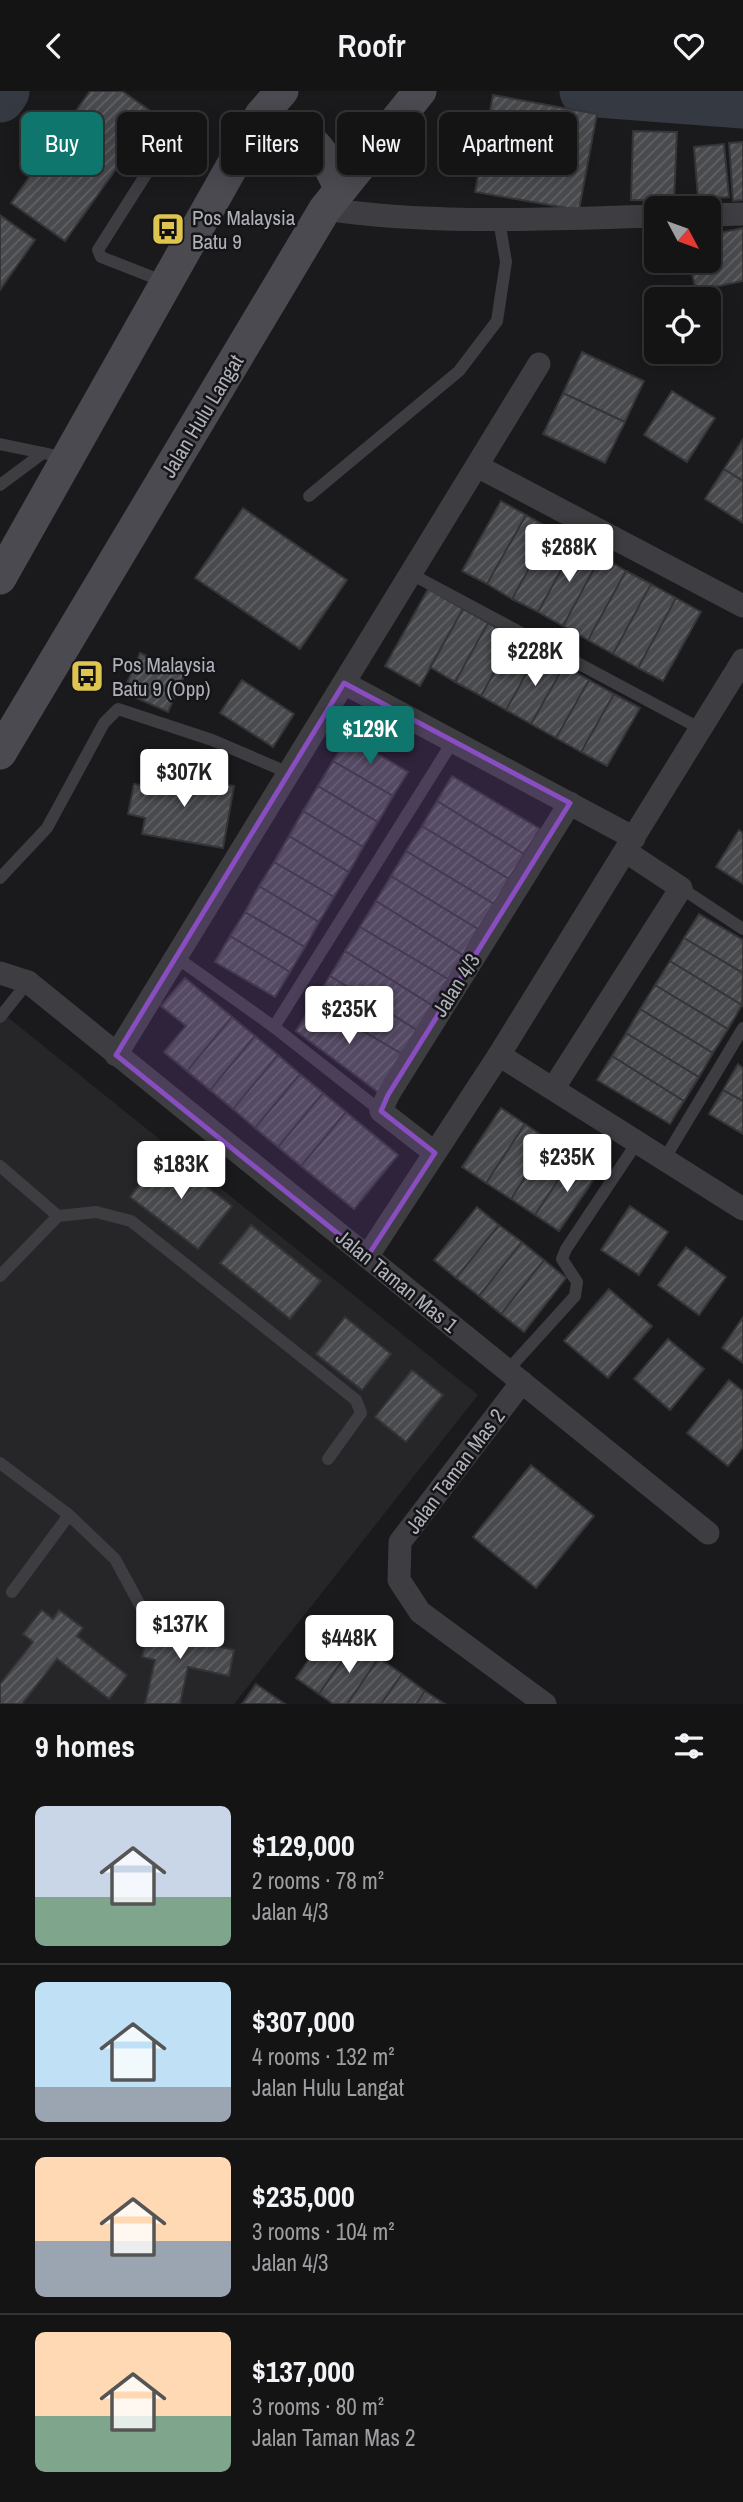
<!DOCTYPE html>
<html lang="en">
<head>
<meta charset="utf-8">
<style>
  body { margin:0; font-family:"Archivo Narrow",sans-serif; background:#212122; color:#f1f3f6; height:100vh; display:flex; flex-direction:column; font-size:26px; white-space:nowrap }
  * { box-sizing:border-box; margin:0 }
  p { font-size:23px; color:#9d9ea0 }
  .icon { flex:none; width:38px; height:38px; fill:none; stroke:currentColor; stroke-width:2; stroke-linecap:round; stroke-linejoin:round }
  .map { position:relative; height:1613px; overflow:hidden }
  .sheet { display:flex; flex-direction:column; background:#141415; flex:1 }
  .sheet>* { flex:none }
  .hud { position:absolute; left:21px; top:21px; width:702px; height:63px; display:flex; gap:14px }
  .needle { width:46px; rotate:131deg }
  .controls { position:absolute; left:644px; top:105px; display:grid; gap:14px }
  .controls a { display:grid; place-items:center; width:77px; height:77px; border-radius:10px; background:#141415; box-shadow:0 4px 18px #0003,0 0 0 2px #333334; font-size:35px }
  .price { position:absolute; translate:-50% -60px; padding:0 16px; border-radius:7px; background:#fff; color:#222; font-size:23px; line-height:46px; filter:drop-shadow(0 2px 4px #0008) }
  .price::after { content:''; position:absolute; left:50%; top:42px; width:21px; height:16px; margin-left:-10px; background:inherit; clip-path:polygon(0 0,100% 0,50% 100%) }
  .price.on { background:#0f766e; color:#fff }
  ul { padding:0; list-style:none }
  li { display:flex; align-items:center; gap:21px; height:175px; padding:0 35px }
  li+li { border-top:2px solid #333334 }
  li span { display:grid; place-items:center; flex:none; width:196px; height:140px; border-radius:10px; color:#555 }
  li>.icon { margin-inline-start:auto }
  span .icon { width:84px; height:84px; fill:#fffc; stroke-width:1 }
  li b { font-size:30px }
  h2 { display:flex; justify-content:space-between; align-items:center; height:84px; padding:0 35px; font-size:30px }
  .tag { padding:0 24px; border-radius:10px; background:#141415; box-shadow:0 4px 18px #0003,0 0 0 2px #333334; font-size:24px; line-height:63px }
  .tag.on { background:#0f766e; color:#fff }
  header { display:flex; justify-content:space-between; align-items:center; height:91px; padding:0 35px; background:#141415; font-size:32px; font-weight:600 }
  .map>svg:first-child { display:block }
</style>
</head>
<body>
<header><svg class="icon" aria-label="back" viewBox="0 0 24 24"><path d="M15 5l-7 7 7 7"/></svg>Roofr<svg class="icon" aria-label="heart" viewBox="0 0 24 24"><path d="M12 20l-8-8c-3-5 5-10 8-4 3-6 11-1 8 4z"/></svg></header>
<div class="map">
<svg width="743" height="1613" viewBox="0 0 743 1613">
  <defs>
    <pattern id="building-hatch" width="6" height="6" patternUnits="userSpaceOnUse" patternTransform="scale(1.75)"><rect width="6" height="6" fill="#494a4e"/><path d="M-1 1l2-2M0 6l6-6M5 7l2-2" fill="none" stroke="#616265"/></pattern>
  </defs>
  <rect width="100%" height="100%" fill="#1a1a1c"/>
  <path fill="#262629" d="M0,920L478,1304L234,1613H0Z"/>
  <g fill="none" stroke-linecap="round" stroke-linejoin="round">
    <path stroke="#353a42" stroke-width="51" d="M585,0L743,12
      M0,6L4,0"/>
  </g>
  <path fill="url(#building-hatch)" stroke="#353437" stroke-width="2" d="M90,0H122L155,23L65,150L11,112Z
    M493,4L597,23L579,119L475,101Z
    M633,40L677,41L674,110L631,109Z
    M743,51V109L733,110L729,52Z
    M724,53L729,106L698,108L694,56Z
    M0,124L35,149L0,199Z
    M743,137V190L696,200L689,170H709V144Z
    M582,261L644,290L625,331L563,302Z
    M672,300L715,327L687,371L644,344Z
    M563,302L625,331L605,372L543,343Z
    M743,348V390L724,378Z
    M724,378L743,390V432L705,408Z
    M501,410L526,424L487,493L462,480Z
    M243,417L347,489L300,558L195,487Z
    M526,424L551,438L512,508L487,493Z
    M551,438L576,452L538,521L512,508Z
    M576,452L601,465L563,535L538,521Z
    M601,465L626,480L588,549L563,535Z
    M626,480L651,493L613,563L588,549Z
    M651,493L676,507L638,577L613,563Z
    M428,498L463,518L420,595L385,575Z
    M676,507L701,521L663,590L638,577Z
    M463,518L488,532L455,591L430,576Z
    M488,532L514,546L481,605L455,591Z
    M514,546L539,560L506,619L481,605Z
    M539,560L564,575L531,633L506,619Z
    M140,562L185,583L168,621L123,601Z
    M564,575L589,589L556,647L531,633Z
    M242,589L294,623L273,656L220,622Z
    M589,589L614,603L581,661L556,647Z
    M614,603L640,617L607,675L581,661Z
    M348,645L408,681L393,705L333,670Z
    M333,670L393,705L378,731L318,695Z
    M153,682L234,695L223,757L142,743L145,727L128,723L134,693L150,696Z
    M452,685L540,738L524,763L437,710Z
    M318,695L378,731L363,756L303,720Z
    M437,710L524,763L509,788L422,735Z
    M303,720L363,756L349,781L289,745Z
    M422,735L509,788L494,813L406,760Z
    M739,739L743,742V793L716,776Z
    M289,745L349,781L334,806L274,771Z
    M406,760L494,813L478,838L391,785Z
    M274,771L334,806L319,831L259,795Z
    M391,785L478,838L463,864L376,810Z
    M259,795L319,831L305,856L245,821Z
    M376,810L463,864L448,888L360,836Z
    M245,821L305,856L290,881L230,845Z
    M699,823L743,849V882L684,847Z
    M360,836L448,888L432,914L345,860Z
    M230,845L290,881L275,906L215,871Z
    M684,847L743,882L742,914L670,870Z
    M345,860L432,914L417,939L330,885Z
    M670,870L742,914L728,938L655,894Z
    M330,885L417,939L402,963L314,911Z
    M185,887L232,926L187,980L164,961L186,935L161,915Z
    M655,894L728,938L713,962L640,918Z
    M314,911L402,963L378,1001L296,940Z
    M640,918L713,962L699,986L626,942Z
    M232,926L255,945L210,999L187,980Z
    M626,942L699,986L684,1010L612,965Z
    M255,945L278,964L233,1018L210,999Z
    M278,964L300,983L255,1037L233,1018Z
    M612,965L684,1010L670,1033L597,989Z
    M738,973L743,977V1010L723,999Z
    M300,983L323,1002L278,1056L255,1037Z
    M723,999L743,1010V1043L709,1023Z
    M323,1002L346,1021L301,1075L278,1056Z
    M501,1017L525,1033L486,1092L462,1076Z
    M346,1021L398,1064L354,1118L301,1075Z
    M525,1033L549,1049L511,1108L486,1092Z
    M549,1049L574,1065L535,1124L511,1108Z
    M163,1062L232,1115L198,1158L130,1106Z
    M574,1065L598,1082L559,1140L535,1124Z
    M630,1115L668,1141L639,1184L601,1159Z
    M477,1116L499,1134L456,1187L434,1169Z
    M251,1134L321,1190L290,1228L220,1172Z
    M499,1134L522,1151L479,1205L456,1187Z
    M522,1151L544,1169L501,1223L479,1205Z
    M686,1156L726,1186L699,1224L658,1194Z
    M544,1169L566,1187L524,1241L501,1223Z
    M609,1198L652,1235L608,1287L564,1250Z
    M345,1226L391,1263L362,1299L316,1263Z
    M743,1226V1272L722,1257Z
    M668,1248L704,1278L670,1319L634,1288Z
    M412,1279L443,1304L406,1351L375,1326Z
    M729,1289L743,1300V1356L728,1375L687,1342Z
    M531,1374L594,1425L536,1497L473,1446Z
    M42,1519L53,1528L59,1519L83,1537L77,1545L127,1584L109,1608L57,1568L22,1613H0V1593L33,1551L23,1543Z
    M163,1528L197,1535L194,1550L234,1559L229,1585L188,1576L180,1613H145L155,1569L142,1566L148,1540L160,1543Z
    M332,1535L355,1551L319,1603L296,1587Z
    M355,1551L379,1567L347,1613H333L319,1603Z
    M379,1567L402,1583L381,1613H347Z
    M402,1583L425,1600L416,1613H381Z
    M256,1593L285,1613H242Z
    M425,1600L445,1613H416Z"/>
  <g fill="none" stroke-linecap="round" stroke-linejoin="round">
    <path stroke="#3d3d42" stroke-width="12" d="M165,191L101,166L98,159L183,25
      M0,353L67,367
      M0,394L43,362
      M309,405L459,280L497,230L506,171L499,129
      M411,483L701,638
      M0,787L47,737L104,632L118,618L212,649L289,682
      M681,797L743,838
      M176,866L274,936L453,650
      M0,926L28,891
      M274,936L381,1020
      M665,1067L743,937
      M0,1075L58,1125
      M0,1185L58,1125L96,1121L131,1130L356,1309L361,1322L328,1368
      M507,1280L575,1205L577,1191L562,1168L566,1158L638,1050
      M0,1372L69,1424L115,1468L147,1527
      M12,1501L69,1424"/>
    <path stroke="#3d3d42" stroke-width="23" d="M325,118C435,134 545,128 656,125
      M709,124L743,123
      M477,375L743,515
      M344,592L634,747
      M0,882L28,891L708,1442
      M116,964L539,273
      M499,964L743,1118
      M553,998L681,797L625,760
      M435,1062L381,1020L388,1004L570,712
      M367,1166L499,964L743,569
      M522,1291L400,1451L399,1489L420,1521L545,1613"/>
    <path stroke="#4a4a50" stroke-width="33" d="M244,57C299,26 317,45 340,97
      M0,487L261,24L282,0
      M0,662L325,118L420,0"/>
  </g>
  <path fill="#884dbe" fill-opacity="0.2" stroke="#884dbe" stroke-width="5" stroke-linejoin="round" d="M344,592L570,712L388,1004L381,1020L435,1062L367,1166L116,964Z"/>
  <defs>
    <symbol id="bus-square" viewBox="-11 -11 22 22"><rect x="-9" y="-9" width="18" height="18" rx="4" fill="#ddc550" stroke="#151517"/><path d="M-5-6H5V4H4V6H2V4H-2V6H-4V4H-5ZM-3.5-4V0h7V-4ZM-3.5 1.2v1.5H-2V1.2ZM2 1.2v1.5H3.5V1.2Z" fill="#111"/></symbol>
  </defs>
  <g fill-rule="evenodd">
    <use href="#bus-square" x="149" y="119" width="38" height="38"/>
    <use href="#bus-square" x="68" y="566" width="38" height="38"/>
  </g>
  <g text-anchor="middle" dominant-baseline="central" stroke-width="5" stroke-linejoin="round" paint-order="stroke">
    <g font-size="21" fill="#aeb0ba" stroke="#151517" text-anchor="start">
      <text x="192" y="126">Pos Malaysia<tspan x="192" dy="24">Batu 9</tspan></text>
      <text x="112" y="573">Pos Malaysia<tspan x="112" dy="24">Batu 9 (Opp)</tspan></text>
    </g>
    <g font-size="21" fill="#aeb0ba" stroke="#151517">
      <text transform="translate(202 325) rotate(-59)">Jalan Hulu Langat</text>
      <text transform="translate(456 894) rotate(-58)">Jalan 4/3</text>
      <text transform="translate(397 1190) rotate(39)">Jalan Taman Mas 1</text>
      <text transform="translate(455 1380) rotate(-53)">Jalan Taman Mas 2</text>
    </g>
  </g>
</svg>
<div class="controls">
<a><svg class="needle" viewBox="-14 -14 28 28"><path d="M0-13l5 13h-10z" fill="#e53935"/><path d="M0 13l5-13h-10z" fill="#9d9ea0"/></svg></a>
<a><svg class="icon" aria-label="locate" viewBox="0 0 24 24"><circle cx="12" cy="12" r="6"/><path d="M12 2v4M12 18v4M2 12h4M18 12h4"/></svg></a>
</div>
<b class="price" style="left:569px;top:493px">$288K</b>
<b class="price" style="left:535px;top:597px">$228K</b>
<b class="price on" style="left:370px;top:675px">$129K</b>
<b class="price" style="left:184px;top:718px">$307K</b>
<b class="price" style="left:349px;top:955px">$235K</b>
<b class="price" style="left:567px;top:1103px">$235K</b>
<b class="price" style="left:181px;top:1110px">$183K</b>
<b class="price" style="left:180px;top:1570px">$137K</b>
<b class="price" style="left:349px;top:1584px">$448K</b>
<div class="hud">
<a class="tag on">Buy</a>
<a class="tag">Rent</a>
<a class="tag">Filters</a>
<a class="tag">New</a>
<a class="tag">Apartment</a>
</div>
</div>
<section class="sheet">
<h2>9 homes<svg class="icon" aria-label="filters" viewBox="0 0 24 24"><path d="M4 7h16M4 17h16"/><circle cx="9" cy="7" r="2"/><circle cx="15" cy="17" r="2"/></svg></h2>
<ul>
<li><span style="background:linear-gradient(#c9d6e8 65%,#7fa58c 0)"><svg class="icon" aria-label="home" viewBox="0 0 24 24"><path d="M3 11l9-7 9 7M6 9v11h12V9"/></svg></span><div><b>$129,000</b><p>2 rooms · 78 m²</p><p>Jalan 4/3</p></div></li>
<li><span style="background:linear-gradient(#bfe0f5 75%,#9aa5b1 0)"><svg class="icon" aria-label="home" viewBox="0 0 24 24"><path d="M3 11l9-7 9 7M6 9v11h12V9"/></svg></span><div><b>$307,000</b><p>4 rooms · 132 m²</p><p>Jalan Hulu Langat</p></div></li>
<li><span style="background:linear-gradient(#ffd9b3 60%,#9aa5b1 0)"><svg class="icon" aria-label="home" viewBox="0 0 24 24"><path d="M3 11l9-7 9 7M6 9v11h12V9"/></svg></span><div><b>$235,000</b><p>3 rooms · 104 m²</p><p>Jalan 4/3</p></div></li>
<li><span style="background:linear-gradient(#ffd9b3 60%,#7fa58c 0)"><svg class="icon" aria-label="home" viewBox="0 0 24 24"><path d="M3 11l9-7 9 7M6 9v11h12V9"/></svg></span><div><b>$137,000</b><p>3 rooms · 80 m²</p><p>Jalan Taman Mas 2</p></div></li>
</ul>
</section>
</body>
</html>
